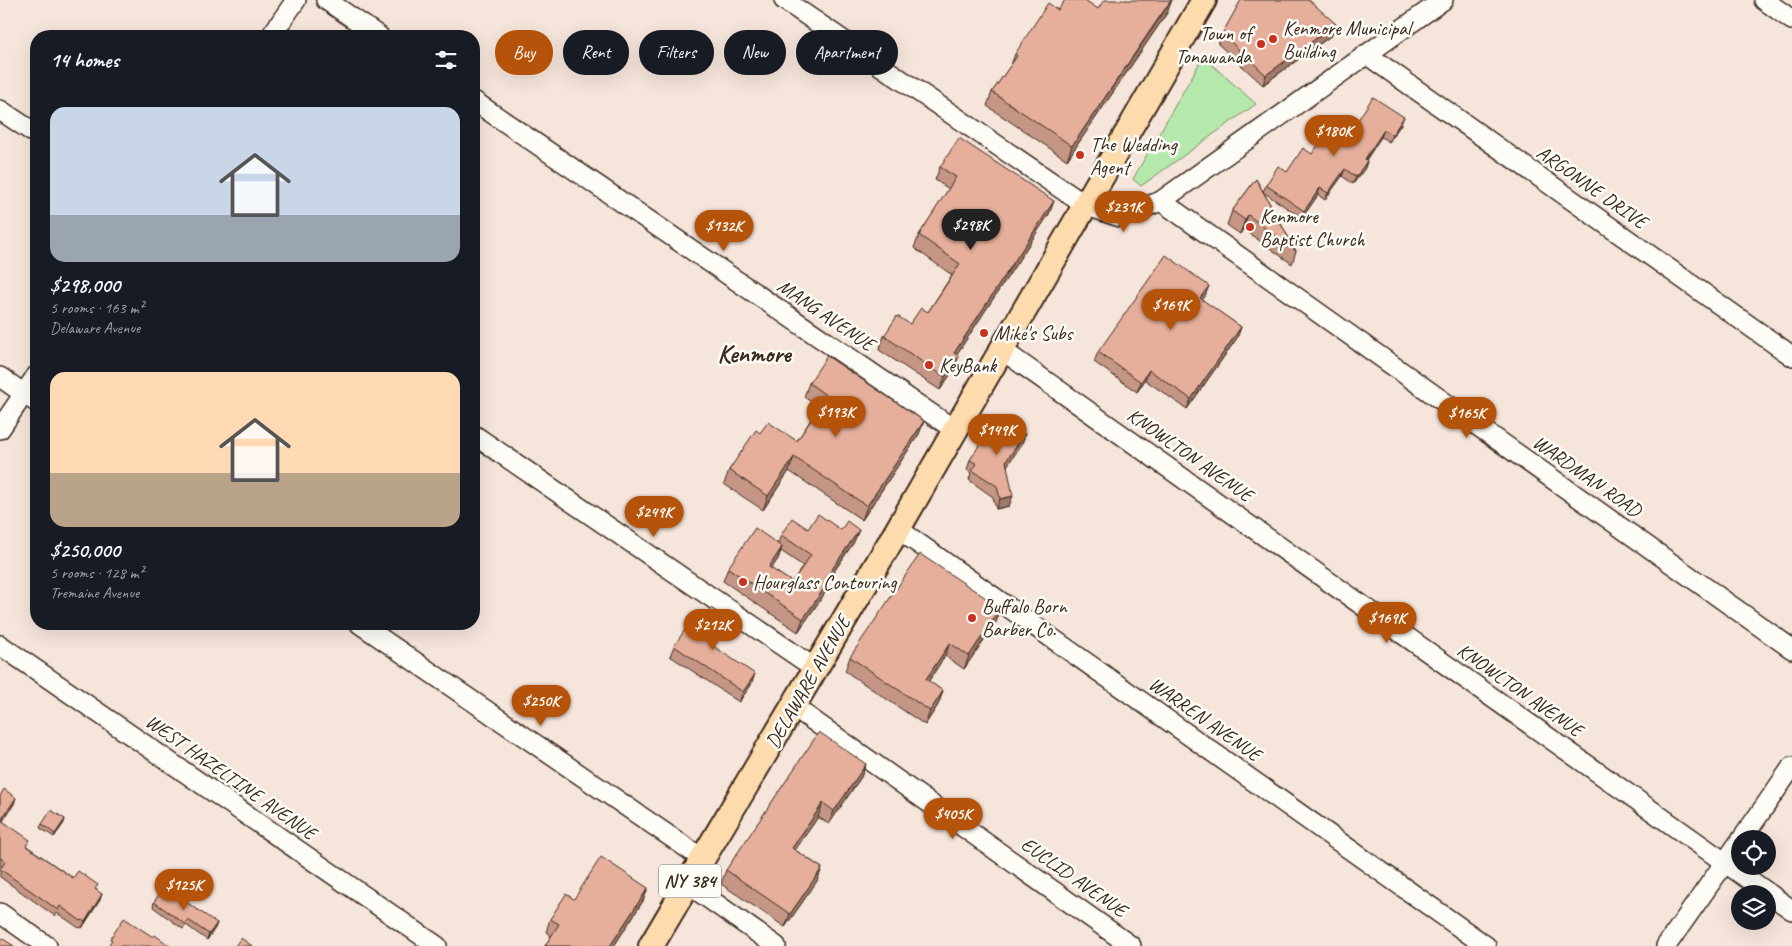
<!DOCTYPE html>
<html lang="en">
<head>
<meta charset="utf-8">
<style>
  body { margin:0; font-family:Caveat,sans-serif; background:#20242c; color:#f1f3f6; height:100vh; display:flex; flex-direction:column; font-size:19px; white-space:nowrap }
  * { box-sizing:border-box; margin:0 }
  p { font-size:16px; color:#9ea1a6 }
  .icon { flex:none; width:28px; height:28px; fill:none; stroke:currentColor; stroke-width:2; stroke-linecap:round; stroke-linejoin:round }
  .map { position:relative; flex:1; overflow:hidden }
  .sheet { position:absolute; left:30px; top:30px; width:450px; height:600px; display:flex; flex-direction:column; background:#171b24; border-radius:20px; box-shadow:0 5px 20px #0002 }
  .sheet>* { flex:none }
  .banner { position:absolute; left:495px; top:30px; width:475px; height:45px; display:flex; gap:10px }
  .buttons { position:absolute; left:1731px; top:830px; display:grid; gap:10px }
  .buttons a { display:grid; place-items:center; width:45px; height:45px; border-radius:50%; background:#171b24; box-shadow:0 5px 20px #0002; font-size:25px }
  .price { position:absolute; translate:-50% -42px; padding:0 11px; border-radius:18px; background:#b45309; color:#fff; font-size:16px; line-height:32px; filter:drop-shadow(0 1px 2px #0008) }
  .price::after { content:''; position:absolute; left:50%; top:30px; width:15px; height:11px; margin-left:-8px; background:inherit; clip-path:polygon(0 0,100% 0,50% 100%) }
  .price.selected { background:#222; color:#fff }
  ul { padding:0; list-style:none }
  li { display:grid; align-content:center; gap:10px; height:265px; padding:0 20px }
  li span { display:grid; place-items:center; height:155px; border-radius:15px; color:#555 }
  li>.icon { margin-inline-start:auto }
  span .icon { width:90px; height:90px; fill:#fffc; stroke-width:1 }
  li b { font-size:21px }
  h2 { display:flex; justify-content:space-between; align-items:center; height:60px; padding:0 20px; font-size:21px }
  .tag { padding:0 18px; border-radius:22px; background:#171b24; box-shadow:0 5px 20px #0002; font-size:18px; line-height:45px }
  .tag.selected { background:#b45309; color:#fff }
  .map>svg:first-child { display:block }
</style>
</head>
<body>
<div class="map">
<svg width="1792" height="946" viewBox="0 0 1792 946">
  <rect width="100%" height="100%" fill="#f6e5db"/>
  <filter id="ink" filterUnits="userSpaceOnUse"><feTurbulence type="fractalNoise" baseFrequency=".02" numOctaves="2"/><feDisplacementMap in="SourceGraphic" scale="10" xChannelSelector="R" yChannelSelector="G"/><feConvolveMatrix kernelMatrix="1 2 1 2 8 2 1 2 1" color-interpolation-filters="sRGB"/></filter>
  <g filter="url(#ink)">
    <path fill="#b5e9ab" stroke="#788a64" d="M1203,57L1256,104L1141,186L1133,179Z"/>
    <g fill="none" stroke-linecap="round" stroke-linejoin="round">
      <defs>
        <path id="minor" d="M326,0L379,36
          M784,0L1085,205L1120,217L1161,201L1443,0
          M1764,0L1792,20
          M271,36L296,0
          M1366,54L1792,356
          M474,101L955,430
          M0,110L36,134
          M1161,201L1792,649
          M1002,350L1792,910
          M0,377L36,402
          M0,429L36,376
          M474,435L816,669
          M898,529L1486,946
          M360,624L703,859
          M0,645L437,946
          M794,707L1131,946
          M1742,839L1792,767
          M688,884L776,946
          M0,913L47,946
          M1666,946L1740,841"/>
        <path id="major" d="M651,946L898,529L1204,0"/>
      </defs>
      <use href="#minor" stroke="#3b2a1e" stroke-width="22"/>
      <use href="#major" stroke="#3b2a1e" stroke-width="28"/>
      <use href="#minor" stroke="#fdfcf7" stroke-width="19"/>
      <use href="#major" stroke="#fedbac" stroke-width="24"/>
    </g>
    <path fill="#c59685" stroke="#3b2a1e" fill-rule="evenodd" d="M1098,9L1167,13L1067,160L987,106L992,92L1011,65L1015,54L1058,10Z
      M1222,34L1332,35L1263,85L1218,44Z
      M1401,124L1389,142L1381,137L1366,160L1367,161L1365,168L1353,184L1342,176L1325,200L1318,195L1302,218L1263,192L1266,185L1287,172L1312,154L1340,142Z
      M940,167L1054,201L1049,214L956,355L954,369L940,390L879,350L884,336L910,324L928,312L952,275L914,248L919,235L949,189L935,180Z
      M1256,179L1296,251L1292,264L1243,229L1240,234L1227,225L1232,211Z
      M1205,296L1202,300L1241,327L1237,338L1187,409L1145,380L1137,392L1094,362L1098,352Z
      M809,383L924,421L919,434L862,520L789,471L763,510L724,484L729,470L760,433L797,441L819,407L804,397Z
      M988,435L1022,444L1007,465L1009,506L996,509L993,497L969,480L971,473L967,470L970,460Z
      M808,529L854,542L829,579L830,580L825,593L798,632L723,581L728,568L778,543L781,535ZM781,551L803,566L792,582L771,569L778,559Z
      M1001,608L996,622L964,669L945,656L928,681L943,691L938,705L925,725L845,671L850,657Z
      M723,629L712,646L751,685L739,702L670,656L674,646L696,631Z
      M866,764L861,777L829,824L818,817L795,850L822,868L817,881L785,927L721,884L726,870Z
      M0,796L14,804L3,821L28,847L73,878L96,889L100,900L82,928L80,927L79,928L57,913L55,916L0,877V870L2,867L0,866Z
      M64,823L54,837L40,828L42,824Z
      M648,888L643,901L614,946H545L551,936L546,932L550,919L574,899Z
      M154,902L217,923L215,928L207,940L186,925L183,929L153,907Z"/>
    <path fill="#a07a6c" stroke="#3b2a1e" d="M1172,0L1167,13L1067,160L1072,146Z
      M1336,24L1332,35L1263,85L1266,75Z
      M1404,117L1401,124L1389,142L1392,135Z
      M1384,130L1381,137L1362,166L1365,159Z
      M1367,161L1365,168L1353,184L1356,177Z
      M1345,169L1342,176L1325,200L1328,193Z
      M1320,188L1318,195L1302,218L1304,211Z
      M1054,201L1049,214L949,366L954,353Z
      M1248,215L1243,229L1240,234L1245,220Z
      M1209,286L1205,296L1196,309L1200,298Z
      M1241,327L1237,338L1187,409L1191,399Z
      M959,356L954,369L940,390L945,377Z
      M1149,370L1145,380L1137,392L1141,382Z
      M924,421L919,434L862,520L867,506Z
      M1025,434L1022,444L1003,472L1006,461Z
      M794,457L789,471L763,510L768,496Z
      M1013,496L1009,506L996,509L1000,499Z
      M859,530L854,542L821,590L826,578Z
      M782,547L778,559L764,579L769,567Z
      M830,580L825,593L798,632L803,619Z
      M1001,608L996,622L964,669L969,656Z
      M727,619L723,629L706,654L710,644Z
      M950,643L945,656L921,693L926,679Z
      M755,674L751,685L739,702L743,692Z
      M943,691L938,705L925,725L930,711Z
      M866,764L861,777L829,824L834,811Z
      M16,798L14,804L0,825L1,820Z
      M823,803L818,817L787,862L792,848Z
      M65,819L64,823L54,837L55,834Z
      M822,868L817,881L785,927L790,914Z
      M648,888L643,901L614,946H610Z
      M102,894L100,900L82,928L85,922Z
      M217,923L215,928L207,940L209,934Z"/>
    <path fill="#e5af9b" stroke="#3b2a1e" d="M1065,0H1085L1098,9L1104,0H1171L1072,146L992,92L1017,56L1015,54L1048,3L1058,10Z
      M1241,0H1309L1336,24L1266,75L1222,34Z
      M1373,97L1404,117L1392,135L1384,130L1365,159L1367,161L1356,177L1345,169L1328,193L1320,188L1304,211L1266,185L1278,166L1287,172L1303,148L1312,154L1327,132L1340,142L1355,119L1358,120Z
      M959,138L1054,201L954,353L959,356L945,377L884,336L897,316L910,324L921,308L928,312L960,264L919,235L956,177L940,167Z
      M1256,179L1296,251L1248,215L1245,220L1232,211Z
      M1166,255L1209,286L1200,298L1241,327L1191,399L1149,370L1141,382L1098,352Z
      M827,356L924,421L867,506L794,457L768,496L729,470L756,430L760,433L768,422L797,441L827,396L809,383Z
      M1000,417L1025,434L1006,461L1013,496L1000,499L997,486L972,470L977,464L970,460L986,434L988,435Z
      M818,514L841,530L847,521L859,530L826,578L830,580L803,619L728,568L755,528L782,547L769,567L792,582L811,555L781,535L792,518L808,529Z
      M920,554L1001,608L969,656L950,643L926,679L943,691L930,711L850,657Z
      M711,608L727,619L710,644L755,674L743,692L674,646L688,625L696,631Z
      M819,732L866,764L834,811L823,803L792,848L822,868L790,914L726,870Z
      M4,789L16,798L1,820L30,840L26,846L73,878L78,871L98,885L95,889L102,894L85,922L82,920L81,921L60,906L58,910L0,869L6,861L0,858V796Z
      M51,810L65,819L55,834L42,824Z
      M601,857L648,888L610,946H545L559,924L550,919L566,894L574,899Z
      M164,887L217,923L209,934L188,920L185,924L154,902Z
      M124,918L153,937L155,935L170,946H111L109,944L112,940L110,939Z
      M0,937L14,946H0Z
      M241,938L252,946H235Z"/>
  </g>
  <g fill="#c8321e" stroke="#fdfcf7" stroke-width="2">
    <circle cx="1273" cy="39" r="5"/>
    <circle cx="1261" cy="44" r="5"/>
    <circle cx="1080" cy="155" r="5"/>
    <circle cx="1250" cy="227" r="5"/>
    <circle cx="984" cy="333" r="5"/>
    <circle cx="929" cy="365" r="5"/>
    <circle cx="743" cy="582" r="5"/>
    <circle cx="972" cy="618" r="5"/>
  </g>
  <g text-anchor="middle" dominant-baseline="central" stroke-width="5" stroke-linejoin="round" paint-order="stroke">
    <rect fill="#fdfcf7" stroke="#75695f" stroke-width="1" x="659" y="864.5" width="62" height="33" rx="4"/>
    <g font-size="19" font-weight="bold" fill="#3b2a1e">
      <text x="690" y="881">NY 384</text>
    </g>
    <g font-size="20" fill="#3b2a1e" stroke="#fdfcf7" text-anchor="start">
      <text x="1283" y="28">Kenmore Municipal<tspan x="1283" dy="23">Building</tspan></text>
      <text x="1251" y="33" text-anchor="end">Town of<tspan x="1251" dy="23">Tonawanda</tspan></text>
      <text x="1090" y="144">The Wedding<tspan x="1090" dy="23">Agent</tspan></text>
      <text x="1260" y="216">Kenmore<tspan x="1260" dy="23">Baptist Church</tspan></text>
      <text x="994" y="333">Mike's Subs</text>
      <text x="939" y="365">KeyBank</text>
      <text x="753" y="582">Hourglass Contouring</text>
      <text x="982" y="606">Buffalo Born<tspan x="982" dy="23">Barber Co.</tspan></text>
    </g>
    <g font-size="20" fill="#3b2a1e" stroke="#fdfcf7">
      <text transform="translate(1592 187) rotate(35)">ARGONNE DRIVE</text>
      <text transform="translate(826 315) rotate(34)">MANG AVENUE</text>
      <text transform="translate(1190 455) rotate(35)">KNOWLTON AVENUE</text>
      <text transform="translate(1587 476) rotate(35)">WARDMAN ROAD</text>
      <text transform="translate(808 682) rotate(-60)">DELAWARE AVENUE</text>
      <text transform="translate(1520 690) rotate(35)">KNOWLTON AVENUE</text>
      <text transform="translate(1205 719) rotate(35)">WARREN AVENUE</text>
      <text transform="translate(231 777) rotate(35)">WEST HAZELTINE AVENUE</text>
      <text transform="translate(1074 877) rotate(35)">EUCLID AVENUE</text>
    </g>
    <g font-size="25" font-weight="bold" fill="#3b2a1e" stroke="#fdfcf7">
      <text x="754" y="354">Kenmore</text>
    </g>
  </g>
</svg>
<div class="buttons">
<a><svg class="icon" aria-label="locate" viewBox="0 0 24 24"><circle cx="12" cy="12" r="6"/><path d="M12 2v4M12 18v4M2 12h4M18 12h4"/></svg></a>
<a><svg class="icon" aria-label="layers" viewBox="0 0 24 24"><path d="M12 4l9 5-9 5-9-5zM3 14l9 5 9-5"/></svg></a>
</div>
<b class="price" style="left:1334px;top:157px">$180K</b>
<b class="price" style="left:1124px;top:233px">$231K</b>
<b class="price selected" style="left:971px;top:251px">$298K</b>
<b class="price" style="left:724px;top:252px">$132K</b>
<b class="price" style="left:1171px;top:331px">$169K</b>
<b class="price" style="left:836px;top:438px">$193K</b>
<b class="price" style="left:1467px;top:439px">$165K</b>
<b class="price" style="left:997px;top:456px">$149K</b>
<b class="price" style="left:654px;top:538px">$249K</b>
<b class="price" style="left:1387px;top:644px">$169K</b>
<b class="price" style="left:713px;top:651px">$212K</b>
<b class="price" style="left:541px;top:727px">$250K</b>
<b class="price" style="left:953px;top:840px">$405K</b>
<b class="price" style="left:184px;top:911px">$125K</b>
<div class="banner">
<a class="tag selected">Buy</a>
<a class="tag">Rent</a>
<a class="tag">Filters</a>
<a class="tag">New</a>
<a class="tag">Apartment</a>
</div>
<section class="sheet">
<h2>14 homes<svg class="icon" aria-label="filters" viewBox="0 0 24 24"><path d="M4 7h16M4 17h16"/><circle cx="9" cy="7" r="2"/><circle cx="15" cy="17" r="2"/></svg></h2>
<ul>
<li><span style="background:linear-gradient(#c9d6e8 70%,#9aa5b1 0)"><svg class="icon" aria-label="home" viewBox="0 0 24 24"><path d="M3 11l9-7 9 7M6 9v11h12V9"/></svg></span><div><b>$298,000</b><p>5 rooms · 163 m²</p><p>Delaware Avenue</p></div></li>
<li><span style="background:linear-gradient(#ffd9b3 65%,#b9a48a 0)"><svg class="icon" aria-label="home" viewBox="0 0 24 24"><path d="M3 11l9-7 9 7M6 9v11h12V9"/></svg></span><div><b>$250,000</b><p>5 rooms · 128 m²</p><p>Tremaine Avenue</p></div></li>
</ul>
</section>
</div>
</body>
</html>
